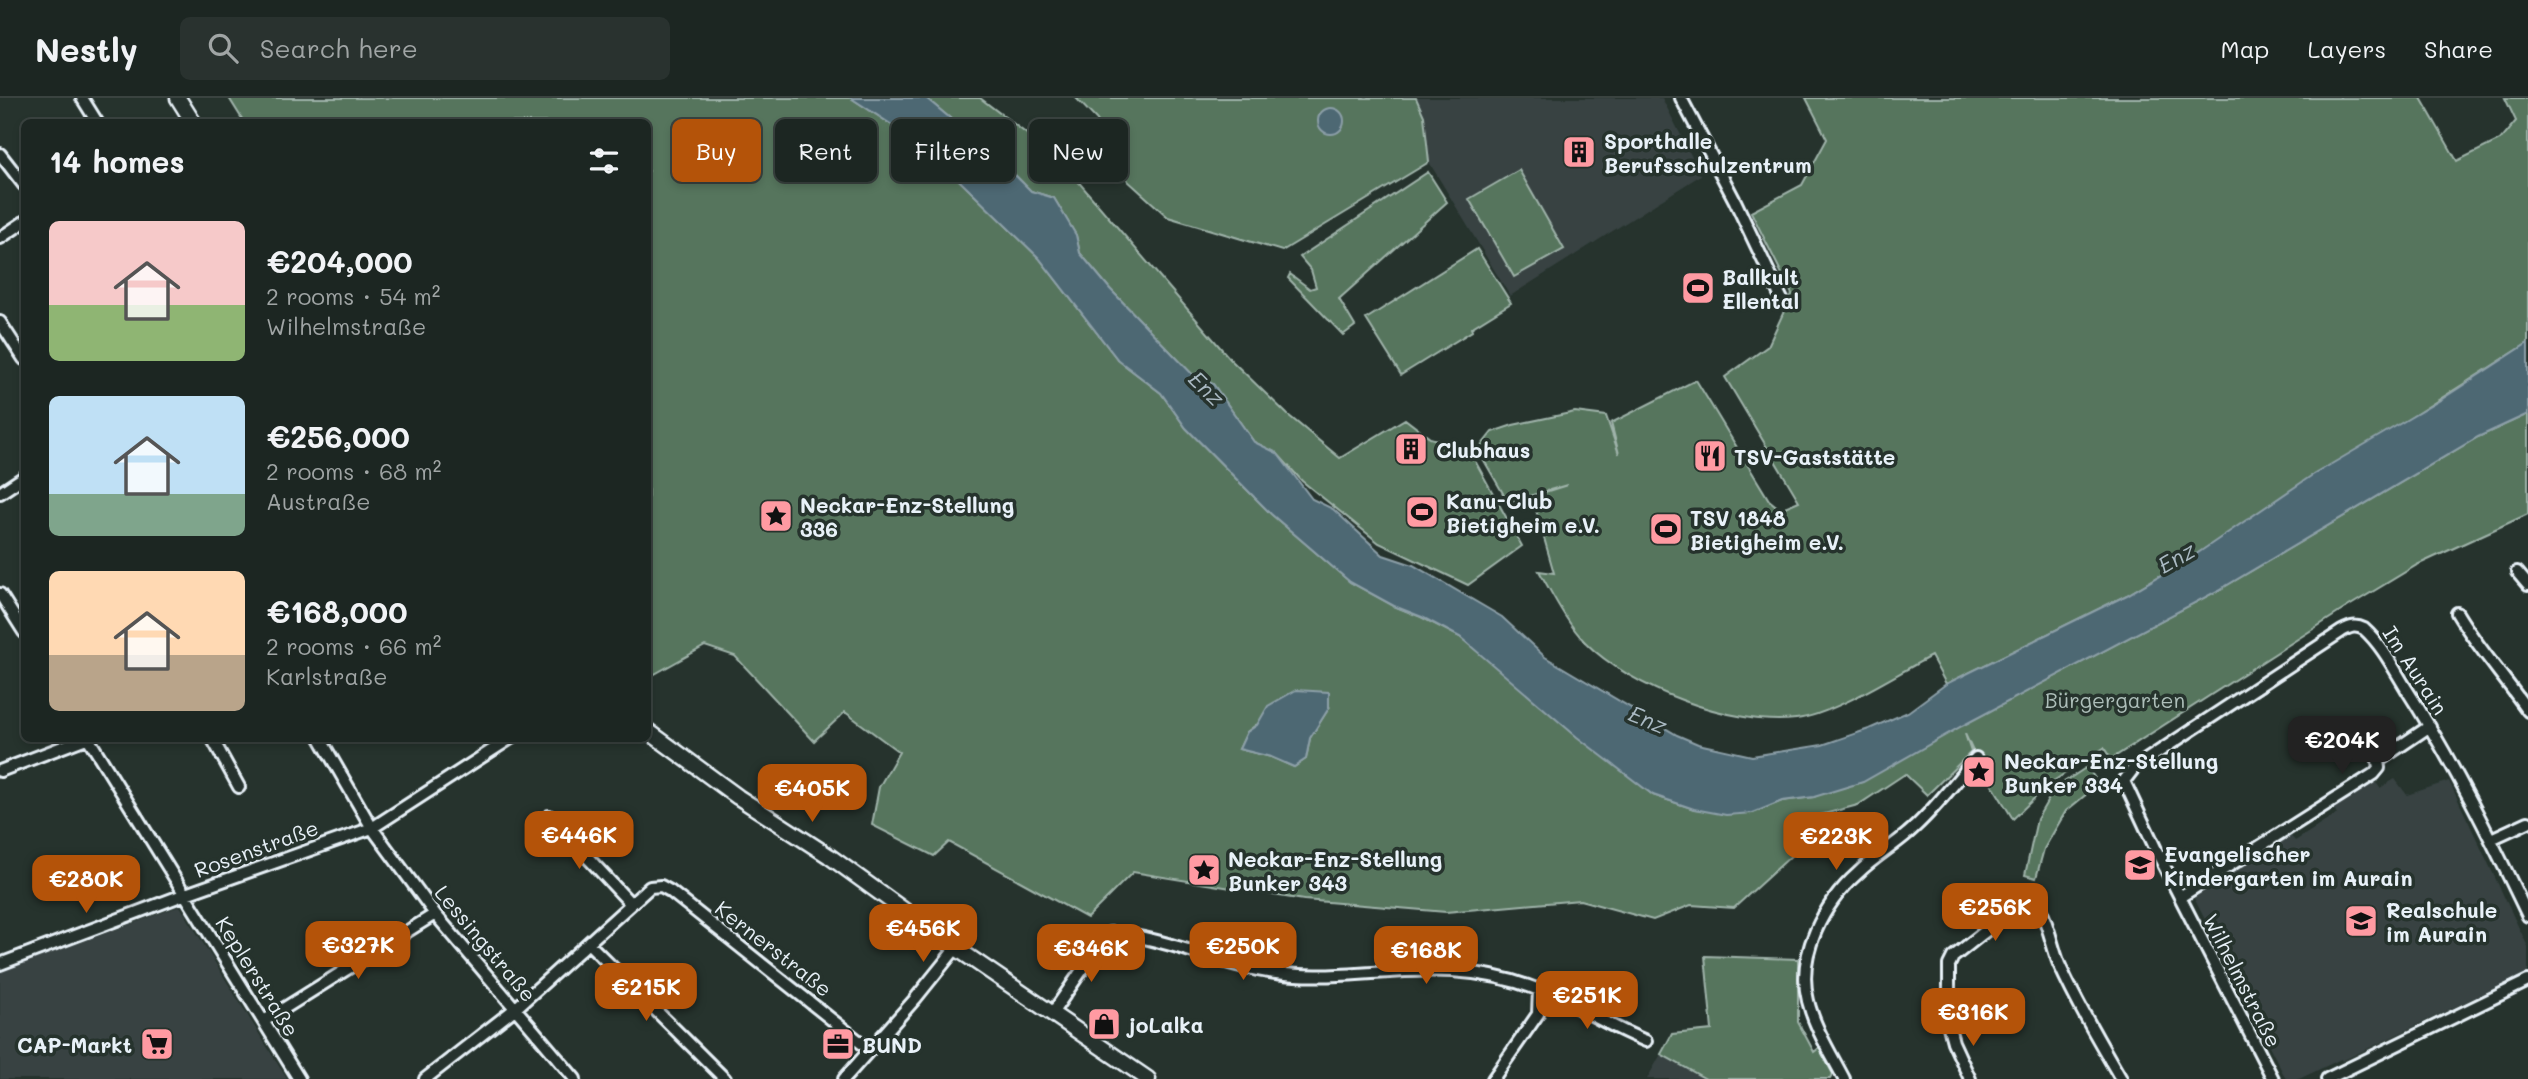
<!DOCTYPE html>
<html lang="en">
<head>
<meta charset="utf-8">
<style>
  body { margin:0; font-family:Mali,sans-serif; background:#29322f; color:#f1f3f6; height:100vh; display:flex; flex-direction:column; font-size:26px; white-space:nowrap }
  * { box-sizing:border-box; margin:0 }
  p { font-size:23px; color:#a0a5a5 }
  .icon { flex:none; width:38px; height:38px; fill:none; stroke:currentColor; stroke-width:2; stroke-linecap:round; stroke-linejoin:round }
  .map { position:relative; flex:1; overflow:hidden }
  .sheet { position:absolute; left:21px; top:21px; width:630px; height:623px; display:flex; flex-direction:column; background:#1c2622; border-radius:10px; box-shadow:0 4px 10px #0003,0 0 0 2px #3a4340 }
  .sheet>* { flex:none }
  .banner { position:absolute; left:672px; top:21px; width:665px; height:63px; display:flex; gap:14px }
  .price { position:absolute; translate:-50% -60px; padding:0 16px; border-radius:14px; background:#b45309; color:#fff; font-size:23px; line-height:46px; filter:drop-shadow(0 2px 4px #0008) }
  .price::after { content:''; position:absolute; left:50%; top:42px; width:21px; height:16px; margin-left:-10px; background:inherit; clip-path:polygon(0 0,100% 0,50% 100%) }
  .price.on { background:#222; color:#fff }
  ul { padding:0; list-style:none }
  li { display:flex; align-items:center; gap:21px; height:175px; padding:0 28px }
  li span { display:grid; place-items:center; flex:none; width:196px; height:140px; border-radius:10px; color:#555 }
  li>.icon { margin-inline-start:auto }
  span .icon { width:84px; height:84px; fill:#fffc; stroke-width:1 }
  li b { font-size:30px }
  h2 { display:flex; justify-content:space-between; align-items:center; height:84px; padding:0 28px; font-size:30px }
  .pill { padding:0 24px; border-radius:10px; background:#1c2622; box-shadow:0 4px 10px #0003,0 0 0 2px #3a4340; font-size:24px; line-height:63px }
  .pill.on { background:#b45309; color:#fff }
  header { display:flex; align-items:center; gap:42px; box-sizing:border-box; height:98px; padding:0 35px; background:#1c2622; border-bottom:2px solid #3a4340 }
  header strong { font-size:33px }
  nav { display:flex; gap:38px; margin-inline-start:auto; font-size:24px }
  .search { width:490px; height:63px; background:#29322f; display:flex; align-items:center; gap:18px; box-sizing:border-box; padding:0 24px; border-radius:10px; color:#a0a5a5; font-size:26px }
  .map>svg:first-child { display:block }
</style>
</head>
<body>
<header>
<strong>Nestly</strong>
<div class="search"><svg class="icon" aria-label="search" viewBox="0 0 24 24"><circle cx="10" cy="10" r="6"/><path d="M15 15l6 6"/></svg>Search here</div>
<nav><a>Map</a><a>Layers</a><a>Share</a></nav>
</header>
<div class="map">
<svg width="2528" height="981" viewBox="0 0 2528 981">
  <rect width="100%" height="100%" fill="#26332d"/>
  <filter id="ink" filterUnits="userSpaceOnUse"><feTurbulence type="fractalNoise" baseFrequency=".0143" numOctaves="2"/><feDisplacementMap in="SourceGraphic" scale="14" xChannelSelector="R" yChannelSelector="G"/><feConvolveMatrix kernelMatrix="1 2 1 2 8 2 1 2 1" color-interpolation-filters="sRGB"/></filter>
  <g filter="url(#ink)">
    <path fill="#384343" d="M1416,0H1662L1701,77L1510,198L1429,64L1424,18Z
      M2395,681L2407,697L2449,683L2528,849V874L2342,963L2341,961L2299,981H2286L2194,800L2290,737L2295,743L2337,716L2333,709L2374,682L2380,690Z
      M180,808L287,981H0V874Z
      M1661,956L1706,981H1647Z"/>
    <path fill="#56755d" stroke="#9fb3aa" stroke-width="2" fill-rule="evenodd" d="M229,0H851L924,48L1039,160L1118,262L1161,295L1186,330L1271,416L1350,484L1394,508L1421,519L1460,539L1653,697L1694,711L1753,715L1782,703L1814,699L1961,628L2219,492L2478,339L2528,316V416L2417,467L2349,508L2111,661L2104,650L2049,686L2013,721L1976,660L1965,636L1971,654L1927,697L1905,676L1858,707L1794,724L1804,746L1734,810L1691,807L1653,822L1580,802L1446,814L1304,802L1133,774L1087,820L949,744L934,758L872,727L879,689L899,654L845,614L814,643L735,558L705,548L651,578L648,575V24H244ZM1329,610L1310,640L1306,661L1294,669L1271,659L1239,651L1247,634L1256,627Z
      M926,0H980L1058,60L1231,262L1288,317L1340,360L1405,321L1430,340L1468,350L1522,448L1468,487L1379,445L1302,383L1277,355L1254,344L1213,286L1192,276L1110,191L1080,155L1076,137L1054,100L1031,93L1000,62Z
      M1076,0H1416L1424,18L1429,64L1282,153L1168,119L1128,83L1097,22Z
      M1806,0H2421L2457,63L2500,42L2516,23L2505,0H2528V245L2195,457L2127,497L1946,586L1931,558C1896,576 1834,617 1796,621C1733,629 1630,590 1585,544C1566,524 1553,497 1539,473L1554,475L1532,398L1567,387L1508,404L1482,359L1481,348L1492,334L1513,327L1575,314L1606,318L1619,356L1611,325L1696,282L1769,402L1780,411L1799,403L1725,279L1768,248L1792,196L1751,114L1802,87L1827,41Z
      M1519,72L1564,151L1514,179L1469,101Z
      M1428,74L1447,104L1339,201L1355,228L1343,237L1288,180L1290,176L1310,191L1316,189L1311,172L1300,159Z
      M1477,151L1511,205L1471,230L1472,233L1401,277L1366,221Z
      M2087,669L2099,686L2066,713L2044,751L2036,780L2025,777L2037,721L2055,690Z
      M1705,858L1798,861V924L1814,954L1819,950L1833,976L1830,981H1706L1661,956L1672,936L1712,932Z"/>
    <path fill="#4e6873" stroke="#8c9fa8" stroke-width="2" d="M851,0H926L1000,62L1031,93L1054,100L1076,137L1080,155L1110,191L1192,276L1213,286L1254,344L1277,355L1312,401L1333,411L1383,457L1413,467L1502,519L1545,559L1677,637L1698,646L1752,658L1822,647L1869,631L1908,614L1946,586L2127,497L2195,457L2311,378L2442,301L2528,245V316L2478,339L2219,492L1962,628L1863,684L1814,699L1782,703L1753,715L1726,717L1694,711L1653,697L1577,639L1460,539L1422,519L1394,508L1350,484L1271,416L1186,330L1161,295L1118,262L1039,160L924,48Z
      M1318 23a13 13 0 1 1 26 0a13 13 0 1 1-26 0Z
      M1296,592L1329,594V610L1310,640L1306,661L1294,669L1271,659L1239,651L1247,634L1257,627L1268,608Z"/>
    <g fill="none" stroke-linecap="round" stroke-linejoin="round">
      <defs>
        <path id="minor" d="M82,0L97,24
          M1681,0L1735,103L1783,204
          M0,56L24,87
          M0,140L24,124
          M0,224L24,261
          M0,395L24,379
          M2517,474L2528,487
          M0,496L24,534
          M2457,515C2478,550 2505,580 2528,613
          M88,640L299,981
          M212,640L239,689
          M320,640L372,730L435,816L575,981
          M0,673L86,640
          M549,718L631,806
          M2491,741L2528,724
          M2180,799L2374,676L2379,670L2378,663L2430,628
          M589,846L725,981
          M0,866L183,797L372,730L511,640
          M1053,914L1102,843L1110,835C1168,839 1219,868 1276,875C1334,883 1393,869 1452,873C1490,875 1530,886 1564,903C1592,916 1617,932 1646,943
          M264,923L435,816
          M425,981L516,910L650,789L661,788L670,793L870,952
          M844,981L915,901L956,850
          M1493,981L1538,916L1539,893
          M1844,981C1831,956 1815,931 1808,903C1796,857 1824,805 1858,775C1873,760 1892,749 1908,735C1932,715 1955,684 1976,660
          M1970,981L1953,944L1949,929V867L1953,859L2021,805C2028,802 2034,801 2039,809C2048,824 2052,849 2059,866C2077,906 2099,943 2121,981
          M2273,981L2158,756L2124,683L2134,670L2342,533C2351,528 2356,527 2364,531C2382,547 2394,571 2407,592C2453,664 2491,741 2528,818
          M2327,981L2528,883"/>
        <path id="tertiary" d="M178,0L193,24
          M648,633L738,699L829,758L956,850L1148,981"/>
      </defs>
      <use href="#minor" stroke="#e8f1f8" stroke-width="16"/>
      <use href="#tertiary" stroke="#e8f1f8" stroke-width="19"/>
      <use href="#minor" stroke="#26332d" stroke-width="10"/>
      <use href="#tertiary" stroke="#26332d" stroke-width="14"/>
    </g>
  </g>
  <defs>
    <symbol id="building-square" viewBox="-11 -11 22 22"><rect x="-9" y="-9" width="18" height="18" rx="4" fill="#ff9aa2" stroke="#26332d"/><path d="M-4-6H4V6H1V3H-1V6H-4ZM-2.5-4.3h1.7v1.8h-1.7ZM.8-4.3h1.7v1.8H.8ZM-2.5-1h1.7V.8h-1.7ZM.8-1h1.7V.8H.8Z" fill="#111"/></symbol>
    <symbol id="stadium-square" viewBox="-11 -11 22 22"><rect x="-9" y="-9" width="18" height="18" rx="4" fill="#ff9aa2" stroke="#26332d"/><path d="M0-5a6.5 5 0 1 0 0 10a6.5 5 0 1 0 0-10ZM-3.5-1.8h7v3.6h-7Z" fill="#111"/></symbol>
    <symbol id="restaurant-square" viewBox="-11 -11 22 22"><rect x="-9" y="-9" width="18" height="18" rx="4" fill="#ff9aa2" stroke="#26332d"/><path d="M-5-6h1v4h1v-4h1v4h1v-4h1v5L-1.5 .5V6h-2V.5L-5-1ZM5-6V6H3V1.5H1.5Q1.5-4 5-6Z" fill="#111"/></symbol>
    <symbol id="sight-square" viewBox="-11 -11 22 22"><rect x="-9" y="-9" width="18" height="18" rx="4" fill="#ff9aa2" stroke="#26332d"/><path d="M0-6L1.8-2.2L6-1.7L2.9 1.2L3.7 5.4L0 3.3L-3.7 5.4L-2.9 1.2L-6-1.7L-1.8-2.2Z" fill="#111"/></symbol>
    <symbol id="school-square" viewBox="-11 -11 22 22"><rect x="-9" y="-9" width="18" height="18" rx="4" fill="#ff9aa2" stroke="#26332d"/><path d="M0-5L7-2L0 1L-7-2ZM-4 1L0 2.5L4 1V4Q0 6-4 4Z" fill="#111"/></symbol>
    <symbol id="shop-square" viewBox="-11 -11 22 22"><rect x="-9" y="-9" width="18" height="18" rx="4" fill="#ff9aa2" stroke="#26332d"/><path d="M-5-2.5h2.3a2.7 3.5 0 0 1 5.4 0H5L5.5 6h-11ZM-1.5-2.5h3a1.5 2.3 0 0 0-3 0Z" fill="#111"/></symbol>
    <symbol id="supermarket-square" viewBox="-11 -11 22 22"><rect x="-9" y="-9" width="18" height="18" rx="4" fill="#ff9aa2" stroke="#26332d"/><path d="M-6-5.5h2.5l.6 2H6L4.5 2H-2.5L-4.4-4H-6ZM-1.5 3.2a1.3 1.3 0 1 0 .1 0ZM3 3.2a1.3 1.3 0 1 0 .1 0Z" fill="#111"/></symbol>
    <symbol id="office-square" viewBox="-11 -11 22 22"><rect x="-9" y="-9" width="18" height="18" rx="4" fill="#ff9aa2" stroke="#26332d"/><path d="M-6-3h4V-5.5h4V-3h4V5H-6ZM-1-4.5V-3h2v-1.5ZM-6 0V1H6V0Z" fill="#111"/></symbol>
  </defs>
  <g fill-rule="evenodd">
    <use href="#building-square" x="1560" y="35" width="38" height="38"/>
    <use href="#stadium-square" x="1679" y="171" width="38" height="38"/>
    <use href="#building-square" x="1392" y="332" width="38" height="38"/>
    <use href="#restaurant-square" x="1691" y="339" width="38" height="38"/>
    <use href="#stadium-square" x="1403" y="395" width="38" height="38"/>
    <use href="#sight-square" x="757" y="399" width="38" height="38"/>
    <use href="#stadium-square" x="1647" y="412" width="38" height="38"/>
    <use href="#sight-square" x="1960" y="655" width="38" height="38"/>
    <use href="#school-square" x="2121" y="748" width="38" height="38"/>
    <use href="#sight-square" x="1185" y="753" width="38" height="38"/>
    <use href="#school-square" x="2342" y="804" width="38" height="38"/>
    <use href="#shop-square" x="1085" y="907" width="38" height="38"/>
    <use href="#supermarket-square" x="138" y="927" width="38" height="38"/>
    <use href="#office-square" x="819" y="927" width="38" height="38"/>
  </g>
  <g text-anchor="middle" dominant-baseline="central" stroke-width="7" stroke-linejoin="round" paint-order="stroke">
    <g font-size="21" font-weight="bold" fill="#e8f1f8" stroke="#26332d" text-anchor="start">
      <text x="1604" y="42">Sporthalle<tspan x="1604" dy="24">Berufsschulzentrum</tspan></text>
      <text x="1722" y="178">Ballkult<tspan x="1722" dy="24">Ellental</tspan></text>
      <text x="1436" y="351">Clubhaus</text>
      <text x="1734" y="358">TSV-Gaststätte</text>
      <text x="1446" y="402">Kanu-Club<tspan x="1446" dy="24">Bietigheim e.V.</tspan></text>
      <text x="800" y="406">Neckar-Enz-Stellung<tspan x="800" dy="24">336</tspan></text>
      <text x="1690" y="419">TSV 1848<tspan x="1690" dy="24">Bietigheim e.V.</tspan></text>
      <text x="2004" y="662">Neckar-Enz-Stellung<tspan x="2004" dy="24">Bunker 334</tspan></text>
      <text x="2164" y="755">Evangelischer<tspan x="2164" dy="24">Kindergarten im Aurain</tspan></text>
      <text x="1228" y="760">Neckar-Enz-Stellung<tspan x="1228" dy="24">Bunker 343</tspan></text>
      <text x="2386" y="811">Realschule<tspan x="2386" dy="24">im Aurain</tspan></text>
      <text x="1128" y="926">joLalka</text>
      <text x="132" y="946" text-anchor="end">CAP-Markt</text>
      <text x="862" y="946">BUND</text>
    </g>
    <g font-size="21" fill="#e8f1f8" stroke="#26332d">
      <text transform="translate(2416 572) rotate(57)">Im Aurain</text>
      <text transform="translate(256 750) rotate(-20)">Rosenstraße</text>
      <text transform="translate(486 845) rotate(50)">Lessingstraße</text>
      <text transform="translate(774 850) rotate(38)">Kernerstraße</text>
      <text transform="translate(258 878) rotate(58)">Keplerstraße</text>
      <text transform="translate(2243 882) rotate(63)">Wilhelmstraße</text>
    </g>
    <g font-size="21" fill="#aebfba" stroke="#26332d">
      <text x="2115" y="601">Bürgergarten</text>
    </g>
    <g font-size="23" font-style="italic" fill="#aabac3" stroke="#26332d">
      <text transform="translate(1207 290) rotate(44)">Enz</text>
      <text transform="translate(2176 459) rotate(-30)">Enz</text>
      <text transform="translate(1648 621) rotate(22)">Enz</text>
    </g>
  </g>
</svg>
<b class="price on" style="left:2342px;top:678px">€204K</b>
<b class="price" style="left:812px;top:726px">€405K</b>
<b class="price" style="left:579px;top:773px">€446K</b>
<b class="price" style="left:1836px;top:774px">€223K</b>
<b class="price" style="left:86px;top:817px">€280K</b>
<b class="price" style="left:1995px;top:845px">€256K</b>
<b class="price" style="left:923px;top:866px">€456K</b>
<b class="price" style="left:358px;top:883px">€327K</b>
<b class="price" style="left:1243px;top:884px">€250K</b>
<b class="price" style="left:1091px;top:886px">€346K</b>
<b class="price" style="left:1426px;top:888px">€168K</b>
<b class="price" style="left:646px;top:925px">€215K</b>
<b class="price" style="left:1587px;top:933px">€251K</b>
<b class="price" style="left:1973px;top:950px">€316K</b>
<div class="banner">
<a class="pill on">Buy</a>
<a class="pill">Rent</a>
<a class="pill">Filters</a>
<a class="pill">New</a>
</div>
<section class="sheet">
<h2>14 homes<svg class="icon" aria-label="filters" viewBox="0 0 24 24"><path d="M4 7h16M4 17h16"/><circle cx="9" cy="7" r="2"/><circle cx="15" cy="17" r="2"/></svg></h2>
<ul>
<li><span style="background:linear-gradient(#f6c9c9 60%,#8fb573 0)"><svg class="icon" aria-label="home" viewBox="0 0 24 24"><path d="M3 11l9-7 9 7M6 9v11h12V9"/></svg></span><div><b>€204,000</b><p>2 rooms · 54 m²</p><p>Wilhelmstraße</p></div></li>
<li><span style="background:linear-gradient(#bfe0f5 70%,#7fa58c 0)"><svg class="icon" aria-label="home" viewBox="0 0 24 24"><path d="M3 11l9-7 9 7M6 9v11h12V9"/></svg></span><div><b>€256,000</b><p>2 rooms · 68 m²</p><p>Austraße</p></div></li>
<li><span style="background:linear-gradient(#ffd9b3 60%,#b9a48a 0)"><svg class="icon" aria-label="home" viewBox="0 0 24 24"><path d="M3 11l9-7 9 7M6 9v11h12V9"/></svg></span><div><b>€168,000</b><p>2 rooms · 66 m²</p><p>Karlstraße</p></div></li>
</ul>
</section>
</div>
</body>
</html>
